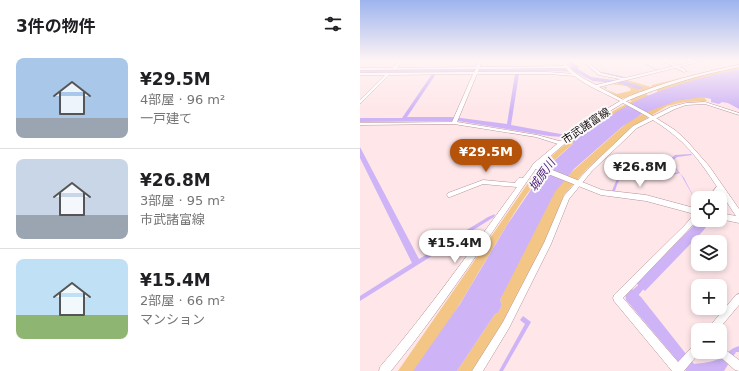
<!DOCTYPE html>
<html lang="ja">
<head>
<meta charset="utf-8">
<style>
  body { margin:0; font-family:"DejaVu Sans","Noto Sans JP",sans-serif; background:#f6f6f6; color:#202124; height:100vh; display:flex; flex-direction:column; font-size:15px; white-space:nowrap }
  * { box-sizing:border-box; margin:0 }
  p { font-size:13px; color:#757577 }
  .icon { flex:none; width:22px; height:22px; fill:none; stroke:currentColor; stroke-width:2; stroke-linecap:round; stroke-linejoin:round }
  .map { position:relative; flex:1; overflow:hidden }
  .panel { display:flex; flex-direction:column; background:#fff; width:360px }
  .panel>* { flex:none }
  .controls { position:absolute; left:331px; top:191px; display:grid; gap:8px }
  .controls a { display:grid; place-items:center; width:36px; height:36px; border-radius:8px; background:#fff; box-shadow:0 2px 6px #0003; font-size:20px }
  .price { position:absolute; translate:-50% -34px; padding:0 9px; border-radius:14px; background:#fff; color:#222; font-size:13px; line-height:26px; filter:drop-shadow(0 1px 2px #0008) }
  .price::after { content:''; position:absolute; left:50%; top:24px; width:12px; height:9px; margin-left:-6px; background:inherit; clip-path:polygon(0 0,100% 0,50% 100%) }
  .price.current { background:#b45309; color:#fff }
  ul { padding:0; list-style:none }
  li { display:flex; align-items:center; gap:12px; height:100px; padding:0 16px }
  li+li { border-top:1px solid #e0e0e0 }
  li span { display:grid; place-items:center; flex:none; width:112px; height:80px; border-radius:8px; color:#555 }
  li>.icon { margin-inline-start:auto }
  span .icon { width:48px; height:48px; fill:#fffc; stroke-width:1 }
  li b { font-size:17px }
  h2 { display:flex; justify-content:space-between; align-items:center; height:48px; padding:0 16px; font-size:17px }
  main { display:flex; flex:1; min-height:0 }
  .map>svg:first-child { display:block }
</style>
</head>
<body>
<main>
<section class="panel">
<h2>3件の物件<svg class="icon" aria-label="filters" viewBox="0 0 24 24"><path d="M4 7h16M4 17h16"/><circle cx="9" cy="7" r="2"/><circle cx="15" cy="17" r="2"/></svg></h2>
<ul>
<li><span style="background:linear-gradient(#a9c7e8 75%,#9aa5b1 0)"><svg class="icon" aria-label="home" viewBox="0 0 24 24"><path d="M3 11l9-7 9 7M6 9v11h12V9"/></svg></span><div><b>¥29.5M</b><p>4部屋 · 96 m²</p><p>一戸建て</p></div></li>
<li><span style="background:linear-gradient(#c9d6e8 70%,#9aa5b1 0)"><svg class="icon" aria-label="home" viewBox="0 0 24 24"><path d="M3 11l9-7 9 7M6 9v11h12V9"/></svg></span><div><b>¥26.8M</b><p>3部屋 · 95 m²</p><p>市武諸富線</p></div></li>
<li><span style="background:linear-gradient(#bfe0f5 70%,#8fb573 0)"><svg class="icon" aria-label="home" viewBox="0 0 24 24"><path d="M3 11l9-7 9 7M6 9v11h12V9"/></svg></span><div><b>¥15.4M</b><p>2部屋 · 66 m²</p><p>マンション</p></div></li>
</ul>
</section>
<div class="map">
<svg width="379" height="371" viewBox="0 0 379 371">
  <rect width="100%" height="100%" fill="#fee6e9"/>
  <path fill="#f4c685" d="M379,64V69L333,81L297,93H296L298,91L296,90L286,94L289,96L215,139L213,144C173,174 144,231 118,273C99,307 77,339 56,371H38L175,173C202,143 236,119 272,101L270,100L287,91L261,99L243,87H247L246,89L257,94L270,91L271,89L266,86L251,84H261L284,88L268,82H261L267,80L291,87L292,85Z
    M332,91L350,98L344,97L347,101L325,102L307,106L274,126L226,170L204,195L184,244L142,325L112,371H97L135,314L138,313L142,305L140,300L187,194L269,121L291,110L317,100Z"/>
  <path fill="#ceb4f6" d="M207,60H213L212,62L218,66V69L231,77L268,82L285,88L278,89L261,84L233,81L215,72L197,71L0,73V70L212,69Z
    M379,69V109L368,103L362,102L359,104L351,102V99L342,97L316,101L282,114L263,126L214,169L195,192L140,300L142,305L138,313L135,314L97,371H53L100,304L147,225L185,169L213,144V141C238,124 263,105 292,94C318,84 350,75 379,69Z
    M72,74H76L47,117H93L147,124L155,74H159L151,125L206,135L203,137L189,136L98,121L0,122V118H42Z
    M0,147L59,259L128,217L135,214L134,217L0,301V296L52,263L0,158Z
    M331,154L332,155L317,157L311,162L324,178L338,205L320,173L304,177L299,174L270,171C260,174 258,182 255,191H252C262,164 271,169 296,173C300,174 302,175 305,175C309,175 314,173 318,172L308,161L315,155Z
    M339,220H351L343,231L285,291L276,283Z
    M271,288L281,297L334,364C343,363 354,362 363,357C370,352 369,349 379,346V352H376L364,371H326L266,300L265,293Z
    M163,316L171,322L143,371H139L165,324L160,320Z"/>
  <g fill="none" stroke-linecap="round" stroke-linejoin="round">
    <path stroke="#ceb4f6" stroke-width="1" d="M278,60L297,70
      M327,60L331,62
      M240,72L263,77"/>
    <path fill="#ceb4f6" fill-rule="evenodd" d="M285,280L287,281L288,283L287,285L275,299L272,300L269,299L268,296L269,293L283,281Z"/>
    <defs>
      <path id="minor" d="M40,60H44L37,68L116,67L117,60H121L120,67L207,66L208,67L206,68L119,69L118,72H188L215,74L217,75L215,76L188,74H117L97,122L177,135L203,142L204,143L201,145L176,137L94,124L0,125V123L92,122L113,74L29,75L1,103H0V100L25,75H0V73L114,72L116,69L0,70V68H33Z
        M221,60H225L241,73L267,79L265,80L239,75Z
        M301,60H306L327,71L324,72Z
        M379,65V67C339,75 302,86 264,102L261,101C268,96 278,93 286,90C316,79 348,71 379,65Z
        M345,102L379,113V115L345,104L326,105L315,109L277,128L232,171L209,199L191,244L149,328L123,371H112L143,322L184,243L204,196L228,169L273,126L311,107L326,103Z
        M175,164L177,165L178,166L177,167C129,236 84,306 31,371H19L20,367C69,310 112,248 157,187L123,184L90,197H88L87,195L88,193L123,180L155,183C157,180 159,176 163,178L173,165Z
        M358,185H360L363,187L355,198H348Z
        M338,211V219L329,229L263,298L318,362L335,344L338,342V352H340L324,371H312L254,301L253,298L254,295L325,225L336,212Z
        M379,294V305L358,330H347L349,327L376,295Z
        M360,346L363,348L379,360V371L375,370L357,354L356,352H360Z"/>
      <path id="major" d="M200,60H204C211,73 223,78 236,85L340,60H347L239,87L288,113L315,130L326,140L349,166L379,209V223L360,219V213L376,216C359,191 344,163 322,142C305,126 284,114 263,103L224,127L180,165L242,190L286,195L338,209V215L286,201L241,195L173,168L172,166L173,164L220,125L260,101C239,90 212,81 200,60Z"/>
    </defs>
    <use href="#minor" stroke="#b69297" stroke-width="1"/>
    <use href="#major" stroke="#b69297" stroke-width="1"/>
    <use href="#minor" fill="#fff" fill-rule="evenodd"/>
    <use href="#major" fill="#fff" fill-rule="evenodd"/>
  </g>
  <linearGradient id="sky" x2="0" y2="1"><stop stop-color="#9db4ee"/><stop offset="0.54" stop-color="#fff4f5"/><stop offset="1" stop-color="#fff4f5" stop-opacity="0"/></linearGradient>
  <rect width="379" height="112" fill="url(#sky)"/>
  <g text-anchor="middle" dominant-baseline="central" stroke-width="4" stroke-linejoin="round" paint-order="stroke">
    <g font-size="11" fill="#1a0e10" stroke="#fafafa">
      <text transform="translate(226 126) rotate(-34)">市武諸富線</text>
    </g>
    <g font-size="12" font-style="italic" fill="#4a1977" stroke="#fafafa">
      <text transform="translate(182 175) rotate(-55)">城原川</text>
    </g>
  </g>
</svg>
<div class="controls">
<a><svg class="icon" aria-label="locate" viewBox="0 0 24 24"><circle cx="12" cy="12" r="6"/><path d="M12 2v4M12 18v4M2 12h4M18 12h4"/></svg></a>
<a><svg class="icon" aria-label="layers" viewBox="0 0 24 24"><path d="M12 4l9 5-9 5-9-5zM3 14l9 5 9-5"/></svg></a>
<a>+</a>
<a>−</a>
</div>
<b class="price current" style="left:126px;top:173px">¥29.5M</b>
<b class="price" style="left:280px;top:188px">¥26.8M</b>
<b class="price" style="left:95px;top:264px">¥15.4M</b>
</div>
</main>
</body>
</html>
